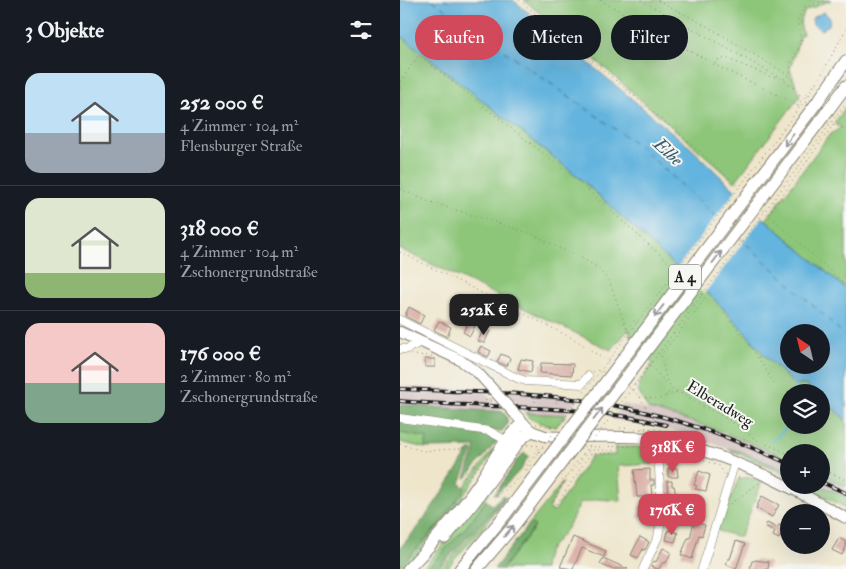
<!DOCTYPE html>
<html lang="de">
<head>
<meta charset="utf-8">
<style>
  body { margin:0; font-family:"IM FELL Double Pica",serif; background:#20242c; color:#f1f3f6; height:100vh; display:flex; flex-direction:column; font-size:19px; white-space:nowrap }
  * { box-sizing:border-box; margin:0 }
  p { font-size:16px; color:#9ea1a6 }
  .icon { flex:none; width:28px; height:28px; fill:none; stroke:currentColor; stroke-width:2; stroke-linecap:round; stroke-linejoin:round }
  .map { position:relative; flex:1; overflow:hidden }
  .panel { display:flex; flex-direction:column; background:#171b24; width:400px }
  .panel>* { flex:none }
  .top-card { position:absolute; left:15px; top:15px; width:355px; height:45px; display:flex; gap:10px }
  .needle { width:32px; rotate:325deg }
  .fabs { position:absolute; left:380px; top:324px; display:grid; gap:10px }
  .fabs a { display:grid; place-items:center; width:50px; height:50px; border-radius:50%; background:#171b24; box-shadow:0 5px 20px #0002; font-size:25px }
  .price { position:absolute; translate:-50% -42px; padding:0 11px; border-radius:10px; background:#d1495b; color:#fff; font-size:16px; line-height:32px; filter:drop-shadow(0 1px 2px #0008) }
  .price::after { content:''; position:absolute; left:50%; top:30px; width:15px; height:11px; margin-left:-8px; background:inherit; clip-path:polygon(0 0,100% 0,50% 100%) }
  .price.current { background:#222; color:#fff }
  ul { padding:0; list-style:none }
  li { display:flex; align-items:center; gap:15px; height:125px; padding:0 25px }
  li+li { border-top:1px solid #363941 }
  li span { display:grid; place-items:center; flex:none; width:140px; height:100px; border-radius:15px; color:#555 }
  li>.icon { margin-inline-start:auto }
  span .icon { width:60px; height:60px; fill:#fffc; stroke-width:1 }
  li b { font-size:21px }
  h2 { display:flex; justify-content:space-between; align-items:center; height:60px; padding:0 25px; font-size:21px }
  .tag { padding:0 18px; border-radius:22px; background:#171b24; box-shadow:0 5px 20px #0002; font-size:18px; line-height:45px }
  .tag.current { background:#d1495b; color:#fff }
  main { display:flex; flex:1; min-height:0 }
  .map>svg:first-child { display:block }
</style>
</head>
<body>
<main>
<section class="panel">
<h2>3 Objekte<svg class="icon" aria-label="filters" viewBox="0 0 24 24"><path d="M4 7h16M4 17h16"/><circle cx="9" cy="7" r="2"/><circle cx="15" cy="17" r="2"/></svg></h2>
<ul>
<li><span style="background:linear-gradient(#bfe0f5 60%,#9aa5b1 0)"><svg class="icon" aria-label="home" viewBox="0 0 24 24"><path d="M3 11l9-7 9 7M6 9v11h12V9"/></svg></span><div><b>252 000 €</b><p>4 Zimmer · 104 m²</p><p>Flensburger Straße</p></div></li>
<li><span style="background:linear-gradient(#dfe7d0 75%,#8fb573 0)"><svg class="icon" aria-label="home" viewBox="0 0 24 24"><path d="M3 11l9-7 9 7M6 9v11h12V9"/></svg></span><div><b>318 000 €</b><p>4 Zimmer · 104 m²</p><p>Zschonergrundstraße</p></div></li>
<li><span style="background:linear-gradient(#f6c9c9 60%,#7fa58c 0)"><svg class="icon" aria-label="home" viewBox="0 0 24 24"><path d="M3 11l9-7 9 7M6 9v11h12V9"/></svg></span><div><b>176 000 €</b><p>2 Zimmer · 80 m²</p><p>Zschonergrundstraße</p></div></li>
</ul>
</section>
<div class="map">
<svg width="446" height="569" viewBox="0 0 446 569">
  <rect width="100%" height="100%" fill="#f6f6f2"/>
  <filter id="ink" filterUnits="userSpaceOnUse"><feTurbulence type="fractalNoise" baseFrequency=".02" numOctaves="2"/><feDisplacementMap in="SourceGraphic" scale="10" xChannelSelector="R" yChannelSelector="G"/><feConvolveMatrix kernelMatrix="1 2 1 2 8 2 1 2 1" color-interpolation-filters="sRGB"/></filter>
  <filter id="wash" filterUnits="userSpaceOnUse"><feTurbulence type="fractalNoise" baseFrequency=".0096" numOctaves="4" result="noise"/><feDisplacementMap in="SourceGraphic" scale="20" xChannelSelector="R" yChannelSelector="G"/><feGaussianBlur stdDeviation="1.12" result="paint"/><feColorMatrix in="noise" values="0 0 0 0 0 0 0 0 0 0 0 0 0 0 0 0 0 1.4 0 .05"/><feComposite in="paint" operator="in"/></filter>
  <g filter="url(#wash)">
    <rect width="100%" height="100%" fill="#eee5ca"/>
    <path fill="#d2bfbf" d="M0,386L83,390L103,412L0,405Z
      M104,391L152,394L180,397L166,415L125,413Z
      M223,404L267,414L358,446L389,460V472L340,451L328,449L280,432L211,419Z
      M421,475L446,486V497L419,485H421Z"/>
    <path fill="#8dc679" stroke="#54714a" d="M124,0H431L405,11L400,23L403,34L400,36L390,69L400,96L335,182L200,64Z
      M0,35L182,180L276,267L313,298L338,324L368,359L394,384H406L415,392H389V425H421V398L446,420V486L421,475V452H389V460C344,438 296,422 248,409L238,391L239,383L253,364L230,335L229,329L211,350L0,249Z
      M446,107V289L366,220L430,134L439,129L440,126L434,124Z
      M125,413H129L166,415L156,427C147,425 130,422 125,413Z
      M0,433L28,438L25,448L0,442Z
      M215,447H251L253,464L218,466L221,501L198,499L180,503C176,511 172,520 167,528C156,544 145,548 144,569H102L135,527L130,523L163,482L149,508L154,512L191,456L215,455Z
      M328,449L340,451L389,472V477L373,468Z
      M93,450L95,451L59,502L4,569H0V566L37,527L65,489L64,487Z
      M117,452H118L109,468L107,467L85,499L86,500L67,526L27,569H22L47,540Z
      M347,477L362,482L340,537L318,531L338,480Z
      M404,485H419L446,497V508Z
      M106,497L81,530L46,569H41Z"/>
    <path fill="#72ab69" stroke="#476442" d="M0,405L103,412C110,420 108,426 101,432L0,416Z
      M0,419L49,429L88,433L98,440L66,478H65L76,447L25,448L27,438L0,433Z
      M69,450H73L60,483L65,489L37,527L0,566V548C27,518 48,484 69,450Z
      M124,453L129,456L122,466L123,467L96,495L95,494L118,459Z
      M103,495L105,497L38,569H27L67,526L86,500L92,505Z
      M130,523L135,526L102,569H94Z"/>
    <path fill="#63b4de" stroke="#40687d" fill-rule="evenodd" d="M0,0H113L292,149L366,220L446,289V420L421,398V392H415L406,385L394,384L368,359L338,324L313,298L276,267L182,180L0,35ZM389,332H421V365H389Z
      M424,12L430,18L429,25L421,30L413,24L412,18Z"/>
    <path fill="#eee5ca" d="M337,189L364,215L304,294L276,269Z"/>
    <g fill="none" stroke-linecap="round" stroke-linejoin="round">
      <path stroke="#63b4de" stroke-width="2" d="M394,383L399,392
        M372,442L389,425"/>
      <path stroke="#38596a" stroke-width="1" stroke-dasharray="6 5" stroke-linecap="butt" d="M32,0L238,145L321,221
        M339,237L446,336"/>
    </g>
    <g id="blocks">
      <path fill="#d6a49c" d="M9,307L24,315L20,324L5,316Z
        M39,321L51,327L47,337L34,330Z
        M68,323L75,326L70,336L63,332Z
        M84,328L90,331L84,343L78,341Z
        M81,346L91,351L88,357L78,352Z
        M101,354L110,358L107,366L97,362Z
        M25,359H35V367H25Z
        M121,359L133,361L131,372L118,369Z
        M141,363L173,364L172,375L140,373Z
        M268,468H277L278,477H268Z
        M250,469V480H254V485H251L252,497H237L234,470Z
        M299,471L310,475L306,491L295,489L297,486L294,485Z
        M267,481H272V486H274L276,495H283V501L272,500L273,497L268,498Z
        M362,496L379,505L372,517L356,508Z
        M239,506L252,507V520L238,518Z
        M389,511V529L386,527L379,539L373,536L375,532L365,526L367,523L377,528L379,525L381,526Z
        M271,512L280,513L279,523L270,522Z
        M294,522L305,525L302,536L299,535L292,559L281,555L288,538H290Z
        M268,530L278,533L275,542L266,540Z
        M173,537L206,551L204,557L182,548L173,569L160,567Z
        M240,537L249,542L245,550L243,549L238,558L231,555Z
        M439,538L446,542V547L442,555L432,550Z
        M336,541L345,544L336,569L326,564L328,559H330Z
        M263,548L271,552L266,563L263,562L259,569H257L251,566L254,561L256,562Z
        M203,558L228,569H211L200,564Z
        M355,560L369,562L368,569H350L352,561H354Z"/>
    </g>
  </g>
  <g filter="url(#ink)">
    <use href="#blocks" fill-opacity="0" stroke="#858073" stroke-width="1"/>
    <g fill="none" stroke-linecap="round" stroke-linejoin="round">
      <defs>
        <path id="minor" d="M0,320L117,378L126,381L182,384L188,376
          M0,349H7L21,342
          M0,418L89,431L109,442
          M243,569L258,537L261,520L258,439
          M302,569L335,462"/>
        <path id="major" d="M0,332L60,360L78,373
          M115,414L131,431L145,436C182,439 219,434 256,439C271,441 286,446 300,450C355,467 397,491 446,518"/>
        <path id="highway" d="M418,101L446,61
          M429,109L446,86
          M45,538L72,505L120,440L131,431
          M8,569C34,542 59,513 80,482C93,462 104,438 123,423
          M60,569L105,515L152,453
          M77,569L116,523L169,453"/>
      </defs>
      <use href="#minor" stroke="#858073" stroke-width="9"/>
      <use href="#major" stroke="#858073" stroke-width="12"/>
      <use href="#highway" stroke="#858073" stroke-width="13"/>
      <path stroke="#858073" stroke-width="1" stroke-dasharray="1 4" stroke-linecap="butt" d="M119,0L288,141L340,188
        M200,0L315,65L390,101L402,109
        M241,0L382,79L395,89L407,103
        M258,0L312,29L390,76L395,88
        M315,64L318,60L326,58L371,77H376
        M384,79L390,76L391,62L400,46L401,39L398,25V18L405,7L428,0
        M0,82L19,55L178,181L279,272
        M409,95L418,81L446,29
        M397,106L417,81H418
        M437,115L446,104
        M428,123L446,129
        M0,189L27,201L132,234L165,251L178,256L197,267L210,283L230,338
        M363,210L446,285
        M369,214L446,107
        M0,252L176,340L209,363
        M301,294C307,300 313,304 319,309C340,329 360,359 374,384
        M227,329L235,320L240,324
        M11,355L32,356
        M248,363L271,388L331,421L357,440L389,454
        M193,372L196,370L203,372
        M270,385L266,379L261,355L305,299
        M229,387L240,397L246,408
        M233,390L235,382
        M266,396L277,392
        M240,397L260,399L266,396L271,389
        M90,399H86V401H94
        M135,407V398
        M156,408L157,399
        M136,424L159,428
        M220,428L249,430
        M242,429V427L278,433V435
        M280,436L309,444
        M0,444L23,451L74,448L63,480L65,481H66L80,464
        M127,445L145,446
        M184,447L235,446
        M183,454L169,472L151,506L154,508L190,454L213,453V450H188L189,448
        M290,456L320,466L324,474
        M421,468L446,480
        M109,470L93,495L94,497H97L126,471L139,452
        M125,470V468L140,447
        M169,473L171,474L188,451
        M338,478L348,477
        M162,481L167,476
        M330,504L359,483"/>
      <use href="#minor" stroke="#fff" stroke-width="8"/>
      <use href="#major" stroke="#fff" stroke-width="10"/>
      <use href="#highway" stroke="#fff" stroke-width="11"/>
      <defs>
        <path id="rail" d="M0,389C67,392 135,392 201,403C266,414 329,436 389,464
          M0,401C88,409 180,403 266,425
          M421,482L446,493"/>
      </defs>
      <use href="#rail" stroke="#1c1c1c" stroke-width="4"/>
      <use href="#rail" stroke="#f6f6f2" stroke-width="2" stroke-dasharray="5.5" stroke-linecap="butt"/>
      <defs>
        <path id="major-bridge" d="M78,373L115,414"/>
        <path id="highway-bridge" d="M152,453L418,101
          M169,453L429,109"/>
      </defs>
      <use href="#major-bridge" stroke="#858073" stroke-width="12" stroke-linecap="butt"/>
      <use href="#highway-bridge" stroke="#858073" stroke-width="13" stroke-linecap="butt"/>
      <path stroke="#858073" stroke-width="1" stroke-dasharray="1 4" stroke-linecap="butt" d="M139,452L409,95
        M183,454L437,115"/>
      <use href="#major-bridge" stroke="#fff" stroke-width="10"/>
      <use href="#highway-bridge" stroke="#fff" stroke-width="11"/>
    </g>
    <defs><path id="oneway-shaft" d="M-6 0H5M1.5-3L5.5 0L1.5 3" fill="none" stroke-width="1.6" stroke-linecap="round" stroke-linejoin="round" transform="scale(1.25)"/></defs>
    <g stroke="#999">
      <use href="#oneway-shaft" transform="translate(389 140) rotate(127)"/>
      <use href="#oneway-shaft" transform="translate(317 257) rotate(-53)"/>
      <use href="#oneway-shaft" transform="translate(259 311) rotate(127)"/>
      <use href="#oneway-shaft" transform="translate(198 414) rotate(-53)"/>
      <use href="#oneway-shaft" transform="translate(109 531) rotate(-50)"/>
    </g>
  </g>
  <g text-anchor="middle" dominant-baseline="central" stroke-width="4" stroke-linejoin="round" paint-order="stroke">
    <rect fill="#f6f6f2" stroke="#5d5d5c" stroke-width="1" x="269" y="264.5" width="32" height="25" rx="4"/>
    <g font-size="15" font-weight="bold" fill="#1c1c1c">
      <text x="285" y="277">A 4</text>
    </g>
    <g font-size="16" fill="#1c1c1c" stroke="#f6f6f2">
      <text transform="translate(320 404) rotate(31)">Elberadweg</text>
    </g>
    <g font-size="18" font-style="italic" fill="#38596a" stroke="#f6f6f2">
      <text transform="translate(268 152) rotate(42)">Elbe</text>
    </g>
  </g>
</svg>
<div class="fabs">
<a><svg class="needle" viewBox="-14 -14 28 28"><path d="M0-13l5 13h-10z" fill="#e53935"/><path d="M0 13l5-13h-10z" fill="#9ea1a6"/></svg></a>
<a><svg class="icon" aria-label="layers" viewBox="0 0 24 24"><path d="M12 4l9 5-9 5-9-5zM3 14l9 5 9-5"/></svg></a>
<a>+</a>
<a>−</a>
</div>
<b class="price current" style="left:84px;top:336px">252K €</b>
<b class="price" style="left:273px;top:473px">318K €</b>
<b class="price" style="left:272px;top:536px">176K €</b>
<div class="top-card">
<a class="tag current">Kaufen</a>
<a class="tag">Mieten</a>
<a class="tag">Filter</a>
</div>
</div>
</main>
</body>
</html>
